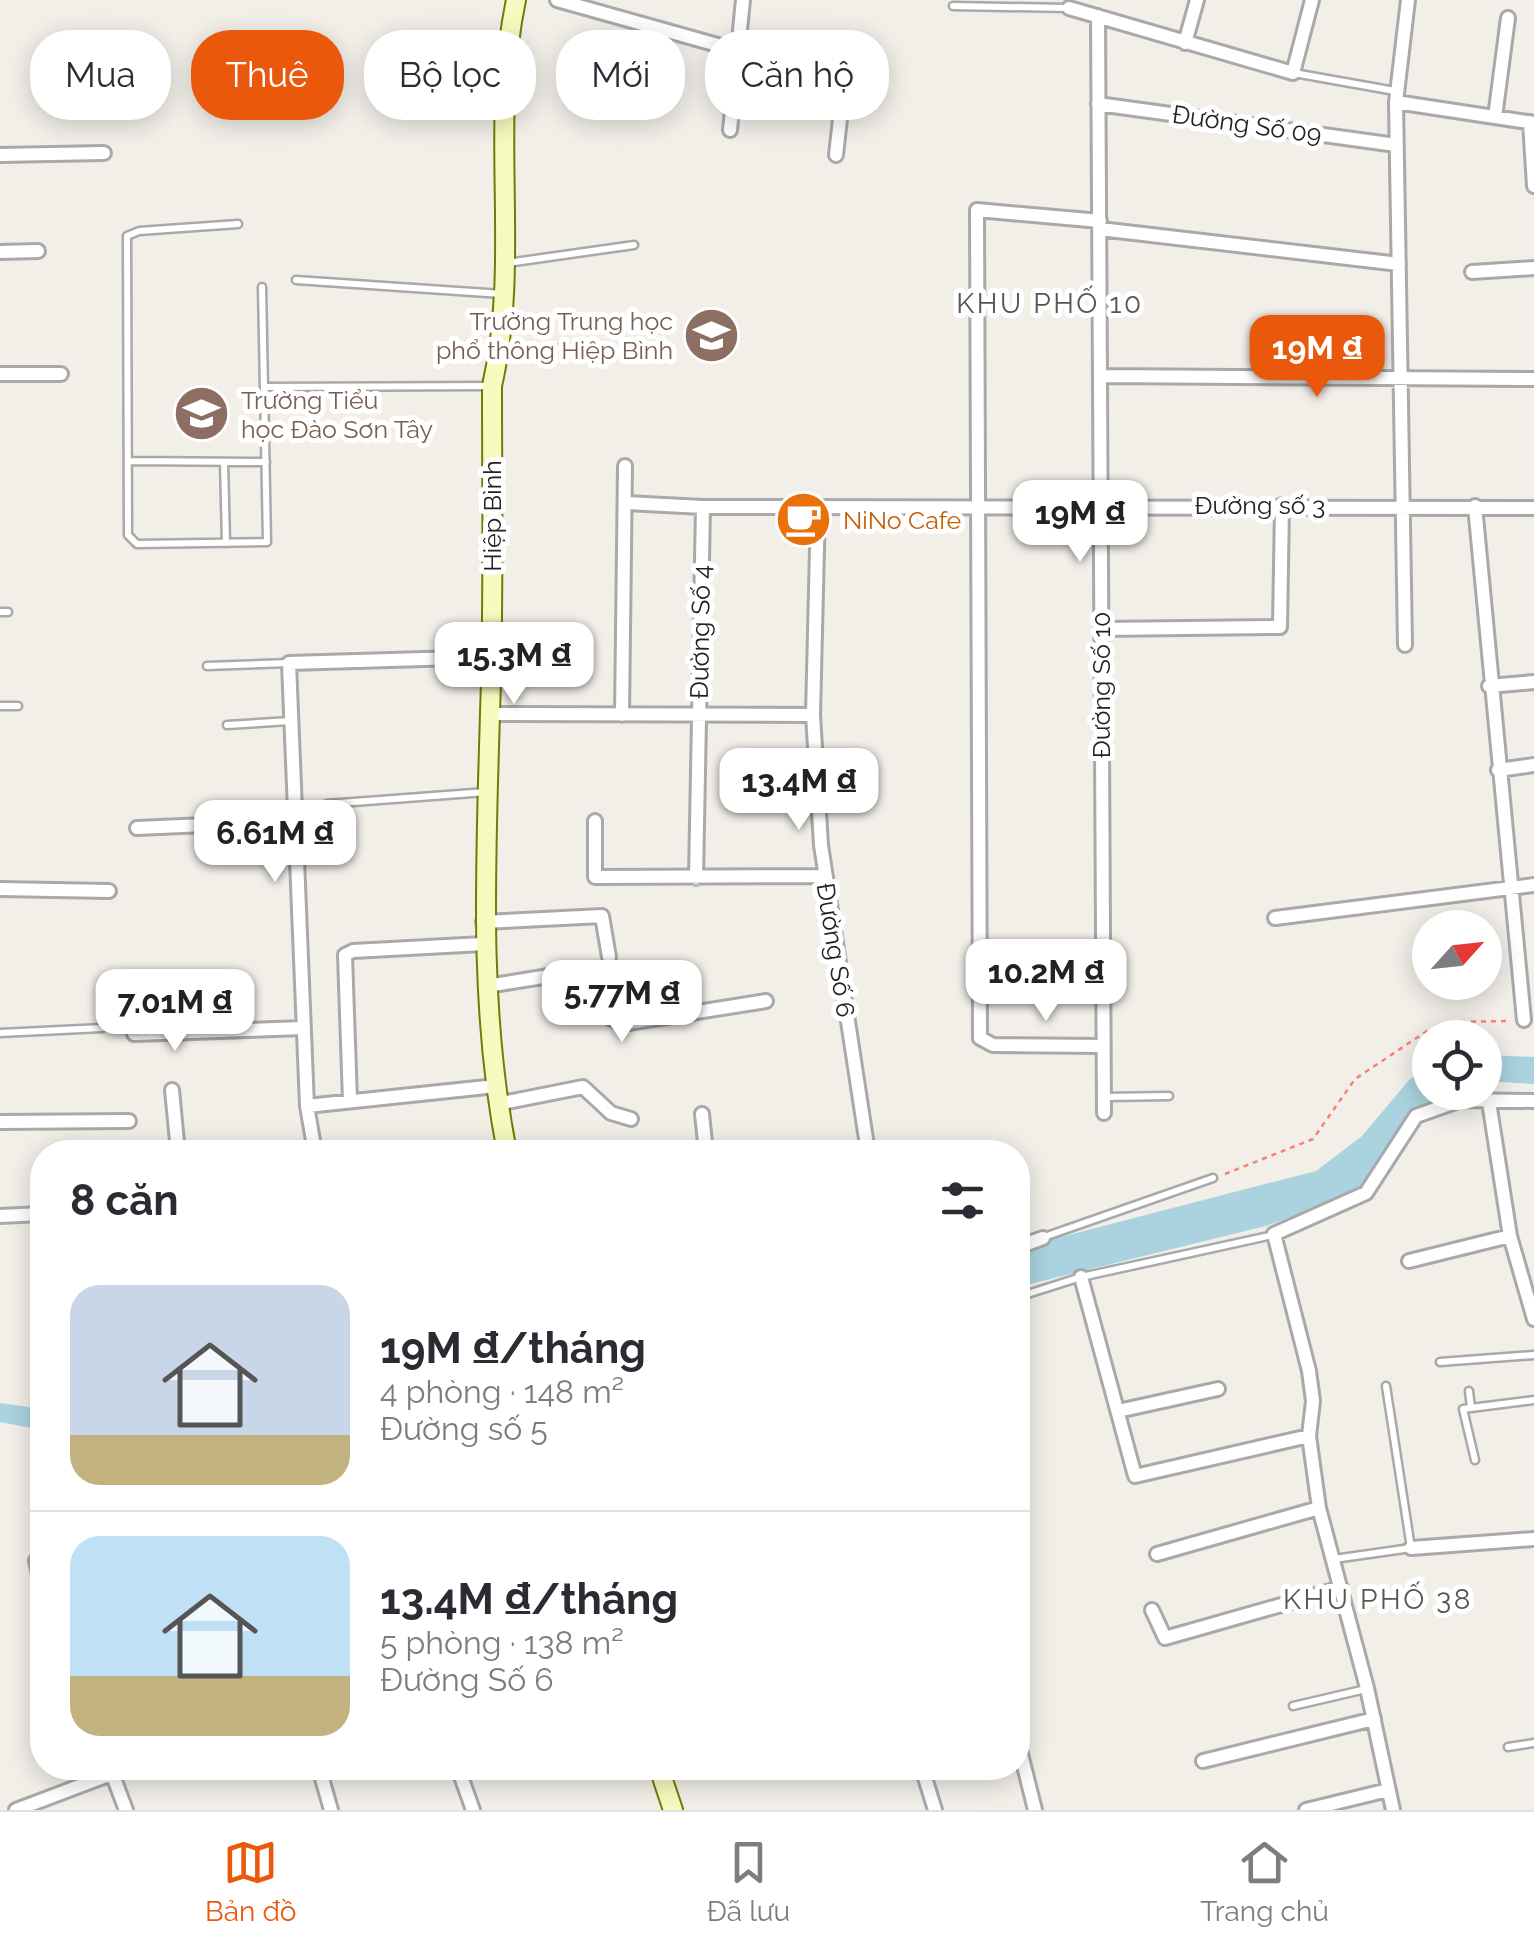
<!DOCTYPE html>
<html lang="vi">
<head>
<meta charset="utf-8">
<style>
  body { margin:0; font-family:Raleway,sans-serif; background:#f2f2f3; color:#2b2b33; height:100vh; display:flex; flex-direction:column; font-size:38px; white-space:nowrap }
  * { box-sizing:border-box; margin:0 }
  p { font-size:32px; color:#7c7c81 }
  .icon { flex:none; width:55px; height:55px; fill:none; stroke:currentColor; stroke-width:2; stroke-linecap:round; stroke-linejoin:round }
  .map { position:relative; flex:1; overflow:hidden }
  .side { position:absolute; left:30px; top:1140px; width:1000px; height:640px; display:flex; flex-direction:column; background:#fff; border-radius:40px; box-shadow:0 5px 25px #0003 }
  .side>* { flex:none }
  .guide { position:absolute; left:30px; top:30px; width:1000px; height:90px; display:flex; gap:20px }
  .needle { width:65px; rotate:63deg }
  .fabs { position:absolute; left:1412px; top:910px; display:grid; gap:20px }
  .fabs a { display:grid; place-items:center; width:90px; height:90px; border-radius:50%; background:#fff; box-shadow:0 5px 25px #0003; font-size:50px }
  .price { position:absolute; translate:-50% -85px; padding:0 22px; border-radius:20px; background:#fff; color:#222; font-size:32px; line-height:65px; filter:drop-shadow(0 2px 5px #0008) }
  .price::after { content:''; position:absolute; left:50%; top:60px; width:30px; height:22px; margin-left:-15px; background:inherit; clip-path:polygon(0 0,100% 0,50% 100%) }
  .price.current { background:#ea580c; color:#fff }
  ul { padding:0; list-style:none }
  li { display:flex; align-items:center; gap:30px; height:250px; padding:0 40px }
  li+li { border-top:2px solid #e1e1e2 }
  li span { display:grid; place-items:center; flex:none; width:280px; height:200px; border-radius:30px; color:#555 }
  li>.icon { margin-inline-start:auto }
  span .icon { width:120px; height:120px; fill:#fffc; stroke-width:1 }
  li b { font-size:42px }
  h2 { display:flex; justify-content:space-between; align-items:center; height:120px; padding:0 40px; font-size:42px }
  .tag { padding:0 35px; border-radius:40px; background:#fff; box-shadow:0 5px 25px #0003; font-size:35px; line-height:90px }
  .tag.current { background:#ea580c; color:#fff }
  .menu { display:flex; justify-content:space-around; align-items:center; height:140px; border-top:2px solid #e1e1e2; background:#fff; font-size:28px; color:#7c7c81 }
  .menu a { display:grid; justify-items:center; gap:5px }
  .menu .current { color:#ea580c }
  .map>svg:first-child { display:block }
</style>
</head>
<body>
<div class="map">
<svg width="1534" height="1810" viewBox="0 0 1534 1810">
  <rect width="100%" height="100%" fill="#f2efe9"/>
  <path fill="#aad3df" d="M1485,1055L1534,1057V1084L1485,1081Z
    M1430,1069V1092L1447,1093L1413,1115L1359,1188L1337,1200L1266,1226L1018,1287V1248L1316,1171L1362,1136L1410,1079Z
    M0,1403L42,1409V1430L0,1422Z"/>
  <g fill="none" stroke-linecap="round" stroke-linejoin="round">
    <defs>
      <path id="service" d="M953,6L1068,8
        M1294,73L1395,91
        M238,224L139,231L127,236L128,535L137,544L267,542L262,287
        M507,263L634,245
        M296,280L502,294
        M501,354L584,346
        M266,387L491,386
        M130,461L266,462
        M224,462L226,543
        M0,612H8
        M207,666L289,663
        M0,706H18
        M227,725L290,721
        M327,804L486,792
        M0,1033L102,1028
        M1105,1097L1169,1096
        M1044,1237L1213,1178
        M1018,1297L1081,1277L1273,1235
        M1440,1362L1534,1355
        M1469,1391L1471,1408
        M1475,1460L1463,1409L1534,1400
        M1334,1559L1411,1548L1386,1386
        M1293,1706L1366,1689
        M1508,1747L1534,1743"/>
      <path id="minor" d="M557,0L739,51L845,74L836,155
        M1069,8L1293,73L1312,0
        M1098,16L1104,1113
        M1185,43L1197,0
        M1396,102L1534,123
        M1098,104L1396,145
        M1495,117L1508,18
        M1530,122L1534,186
        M730,130L743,0
        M0,155L104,153
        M1100,221L977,210L980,1038L993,1045L1103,1046
        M1100,229L1399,264
        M0,252L38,251
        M1472,272L1534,268
        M0,374H61
        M1101,376L1534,379
        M626,503L703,507L1534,508
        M1475,506L1524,1020
        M818,507L813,715L821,845L868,1152
        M1101,629L1280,627L1282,505
        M1405,645L1396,102L1408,0
        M1489,686L1534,682
        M490,714L813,715
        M622,715L625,466
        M1498,770L1534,765
        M595,821V877L824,876
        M137,828L293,821
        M696,878L703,507
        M0,889L109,891
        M1275,918L1534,885
        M483,922L602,916L609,957
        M133,979L134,1034L303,1028
        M487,986L549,976L568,1003L596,1010L622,1024L766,1001
        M172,1090L178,1152
        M350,1101L345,955L353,951L483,944
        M1489,1102L1510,1236L1534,1319
        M497,1104L583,1087L611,1113L631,1119
        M307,1106L496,1086
        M702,1114L706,1152
        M0,1122L129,1121
        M256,1152L315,1149
        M315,1152L307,1106L289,663L492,657
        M0,1216L42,1214
        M1018,1247L1043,1238
        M1409,1261L1510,1236
        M1081,1277L1135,1476L1309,1436
        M1118,1411L1218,1389
        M1411,1548L1534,1539
        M1157,1554L1319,1508
        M42,1557L36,1561L42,1588
        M1152,1610L1165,1638L1341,1588
        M1018,1742L1035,1810
        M1203,1761L1374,1719
        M110,1768L126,1810
        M319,1768L331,1810
        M458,1768L473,1810
        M922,1768L935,1810
        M16,1810L127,1768
        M1306,1810L1388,1790
        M1393,1810L1367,1688L1319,1508L1309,1436L1313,1401L1309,1371L1274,1234L1366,1193L1416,1116L1461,1100L1534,1101"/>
      <path id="secondary" d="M507,1152C478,1006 486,861 490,713C494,604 492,495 492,386C521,259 489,127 516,0
        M659,1768L673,1810"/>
    </defs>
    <use href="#service" stroke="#a9a9a9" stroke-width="11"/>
    <use href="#minor" stroke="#a9a9a9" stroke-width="18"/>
    <use href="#secondary" stroke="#707d05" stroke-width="22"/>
    <path stroke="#fa8072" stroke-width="2.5" stroke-dasharray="5 5" stroke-linecap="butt" d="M1225,1174L1313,1139L1355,1079L1427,1031L1453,1022L1508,1021"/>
    <use href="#service" stroke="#fff" stroke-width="6"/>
    <use href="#minor" stroke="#fff" stroke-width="12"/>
    <use href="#secondary" stroke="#f7fabf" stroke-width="18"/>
  </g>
  <defs>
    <symbol id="school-disc" viewBox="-11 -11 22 22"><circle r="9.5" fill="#8d6e63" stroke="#fff"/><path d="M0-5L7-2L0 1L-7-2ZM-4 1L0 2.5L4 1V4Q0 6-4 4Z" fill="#fff"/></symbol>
    <symbol id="cafe-disc" viewBox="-11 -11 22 22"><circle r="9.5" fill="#e8710a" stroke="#fff"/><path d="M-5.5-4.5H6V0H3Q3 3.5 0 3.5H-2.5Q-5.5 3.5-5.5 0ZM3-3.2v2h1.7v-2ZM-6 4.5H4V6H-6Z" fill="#fff"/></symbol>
  </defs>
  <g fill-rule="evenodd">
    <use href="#school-disc" x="680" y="304" width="63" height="63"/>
    <use href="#school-disc" x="170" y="382" width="63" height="63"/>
    <use href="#cafe-disc" x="772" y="488" width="63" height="63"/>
  </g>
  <g text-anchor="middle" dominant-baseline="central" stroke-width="10" stroke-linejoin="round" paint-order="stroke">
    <g font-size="25" fill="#222" stroke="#fff">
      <text transform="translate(1247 124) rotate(8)">Đường Số 09</text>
      <text x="1260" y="505">Đường số 3</text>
      <text transform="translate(492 516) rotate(-90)">Hiệp Bình</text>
      <text transform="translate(700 632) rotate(-89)">Đường Số 4</text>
      <text transform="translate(1101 685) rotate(-90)">Đường Số 10</text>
      <text transform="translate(836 950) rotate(81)">Đường Số 6</text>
    </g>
    <g font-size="25" fill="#785e54" stroke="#fff" text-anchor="end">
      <text x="673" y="321">Trường Trung học<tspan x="673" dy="29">phổ thông Hiệp Bình</tspan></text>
      <text x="241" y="400" text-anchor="start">Trường Tiểu<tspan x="241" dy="29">học Đào Sơn Tây</tspan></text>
    </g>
    <g font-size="25" fill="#c56008" stroke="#fff" text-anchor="start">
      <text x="843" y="520">NiNo Cafe</text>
    </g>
    <g font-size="28" letter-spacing="2.5" fill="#555" stroke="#fff">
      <text x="1050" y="303">KHU PHỐ 10</text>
      <text x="1378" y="1599">KHU PHỐ 38</text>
    </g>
  </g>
</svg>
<div class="fabs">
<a><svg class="needle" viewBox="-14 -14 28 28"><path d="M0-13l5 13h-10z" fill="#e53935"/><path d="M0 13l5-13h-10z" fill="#7c7c81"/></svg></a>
<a><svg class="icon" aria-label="locate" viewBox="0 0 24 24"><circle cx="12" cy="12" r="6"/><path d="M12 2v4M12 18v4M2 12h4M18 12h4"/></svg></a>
</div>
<b class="price current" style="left:1317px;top:400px">19M ₫</b>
<b class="price" style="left:1080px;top:565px">19M ₫</b>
<b class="price" style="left:514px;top:707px">15.3M ₫</b>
<b class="price" style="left:799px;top:833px">13.4M ₫</b>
<b class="price" style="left:275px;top:885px">6.61M ₫</b>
<b class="price" style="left:1046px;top:1024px">10.2M ₫</b>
<b class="price" style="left:622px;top:1045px">5.77M ₫</b>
<b class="price" style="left:175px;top:1054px">7.01M ₫</b>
<div class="guide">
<a class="tag">Mua</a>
<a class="tag current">Thuê</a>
<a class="tag">Bộ lọc</a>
<a class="tag">Mới</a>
<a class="tag">Căn hộ</a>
</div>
<section class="side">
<h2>8 căn<svg class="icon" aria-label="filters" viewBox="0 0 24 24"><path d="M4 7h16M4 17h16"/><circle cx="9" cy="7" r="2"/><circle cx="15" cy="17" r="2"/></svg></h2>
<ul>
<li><span style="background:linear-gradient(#c9d6e8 75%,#c2b280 0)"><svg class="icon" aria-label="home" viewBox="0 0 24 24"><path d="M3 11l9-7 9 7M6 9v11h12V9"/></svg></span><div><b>19M ₫/tháng</b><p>4 phòng · 148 m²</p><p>Đường số 5</p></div></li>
<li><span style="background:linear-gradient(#bfe0f5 70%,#c2b280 0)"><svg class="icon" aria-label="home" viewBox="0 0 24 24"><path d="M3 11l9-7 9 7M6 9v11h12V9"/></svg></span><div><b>13.4M ₫/tháng</b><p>5 phòng · 138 m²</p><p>Đường Số 6</p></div></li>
</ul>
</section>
</div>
<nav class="menu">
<a class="current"><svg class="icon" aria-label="map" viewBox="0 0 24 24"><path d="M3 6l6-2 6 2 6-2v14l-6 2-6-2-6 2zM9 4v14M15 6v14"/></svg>Bản đồ</a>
<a><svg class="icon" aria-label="saved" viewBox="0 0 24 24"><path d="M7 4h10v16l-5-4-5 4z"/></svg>Đã lưu</a>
<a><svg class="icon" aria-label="home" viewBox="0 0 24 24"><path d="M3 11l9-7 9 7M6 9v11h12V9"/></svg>Trang chủ</a>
</nav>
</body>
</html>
